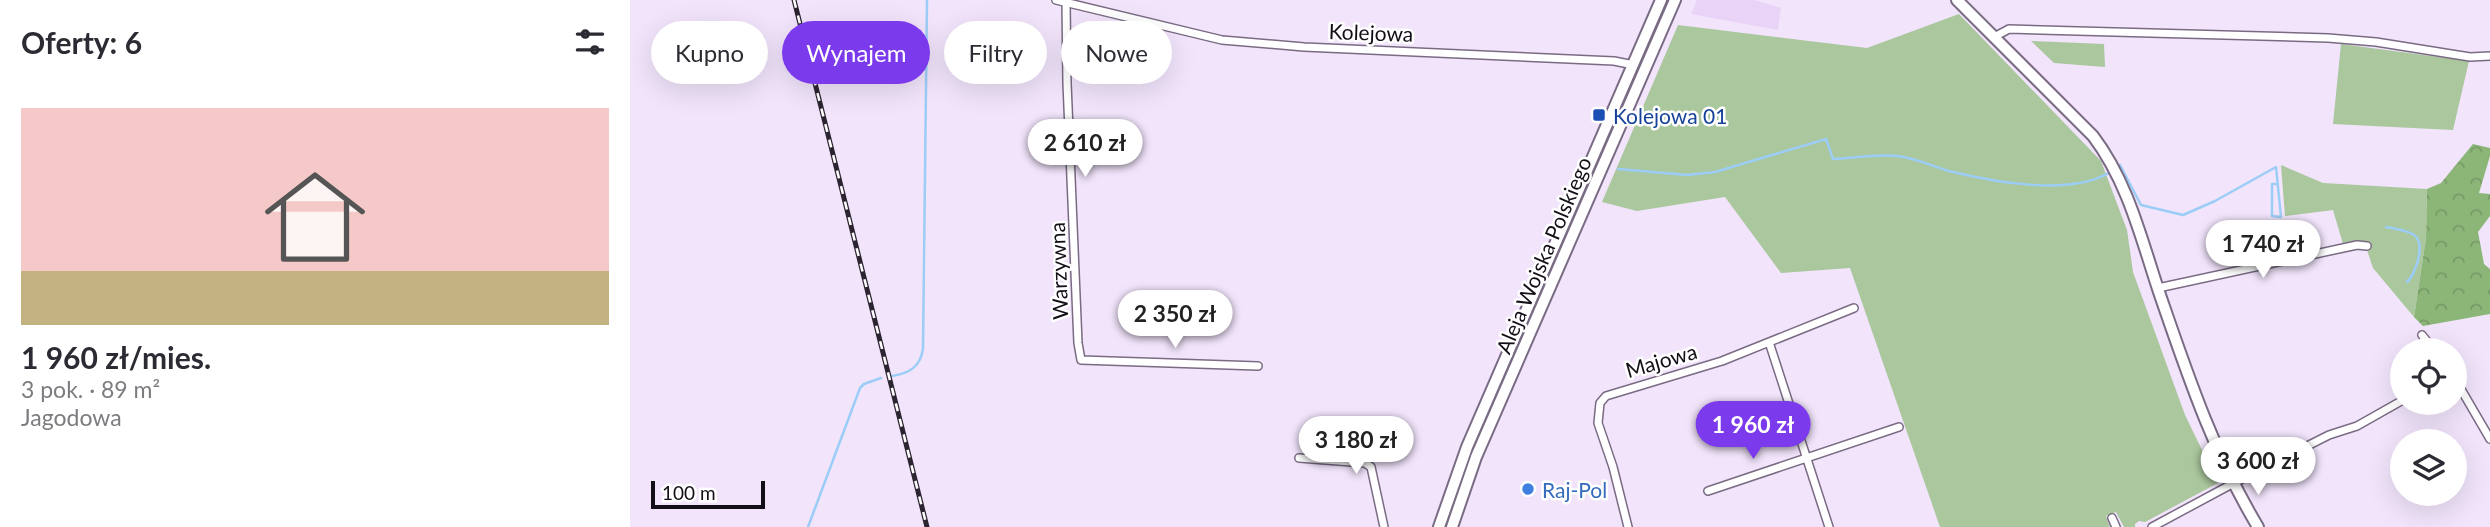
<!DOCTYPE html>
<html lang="pl">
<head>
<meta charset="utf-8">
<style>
  body { margin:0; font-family:Lato,sans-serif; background:#f2f2f3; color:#2b2b33; height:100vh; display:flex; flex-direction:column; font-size:26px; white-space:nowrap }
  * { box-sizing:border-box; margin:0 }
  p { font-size:23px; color:#7c7c81 }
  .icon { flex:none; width:38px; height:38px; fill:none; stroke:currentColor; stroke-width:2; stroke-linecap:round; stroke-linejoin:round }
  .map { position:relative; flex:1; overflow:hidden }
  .panel { display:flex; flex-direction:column; background:#fff; width:630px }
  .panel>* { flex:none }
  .top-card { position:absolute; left:21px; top:21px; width:665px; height:63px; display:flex; gap:14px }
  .controls { position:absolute; left:1760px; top:338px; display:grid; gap:14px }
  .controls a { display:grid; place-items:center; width:77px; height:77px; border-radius:50%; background:#fff; box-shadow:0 7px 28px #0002; font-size:35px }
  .scale { position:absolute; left:21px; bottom:18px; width:114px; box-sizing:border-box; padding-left:7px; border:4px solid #140e18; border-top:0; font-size:19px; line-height:24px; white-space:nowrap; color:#140e18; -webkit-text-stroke:5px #fff; paint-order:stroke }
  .price { position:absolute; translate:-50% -60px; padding:0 16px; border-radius:24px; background:#fff; color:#222; font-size:23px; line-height:46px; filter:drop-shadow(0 2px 4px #0008) }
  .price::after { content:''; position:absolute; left:50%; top:42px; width:21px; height:16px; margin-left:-10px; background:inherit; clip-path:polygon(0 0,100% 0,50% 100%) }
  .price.on { background:#7c3aed; color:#fff }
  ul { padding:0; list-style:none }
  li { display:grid; align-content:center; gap:14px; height:371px; padding:0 21px }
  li+li { border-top:2px solid #e1e1e2 }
  li span { display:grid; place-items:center; height:217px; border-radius:0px; color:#555 }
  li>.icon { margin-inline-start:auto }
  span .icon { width:126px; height:126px; fill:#fffc; stroke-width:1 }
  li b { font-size:30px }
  h2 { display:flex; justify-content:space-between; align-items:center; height:84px; padding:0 21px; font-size:30px }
  .pill { padding:0 24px; border-radius:32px; background:#fff; box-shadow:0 7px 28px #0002; font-size:24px; line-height:63px }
  .pill.on { background:#7c3aed; color:#fff }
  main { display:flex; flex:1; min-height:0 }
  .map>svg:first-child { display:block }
</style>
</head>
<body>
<main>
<section class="panel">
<h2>Oferty: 6<svg class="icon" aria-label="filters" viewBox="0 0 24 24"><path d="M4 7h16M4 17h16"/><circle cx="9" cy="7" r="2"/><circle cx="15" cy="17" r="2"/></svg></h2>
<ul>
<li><span style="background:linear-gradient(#f6c9c9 75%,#c2b280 0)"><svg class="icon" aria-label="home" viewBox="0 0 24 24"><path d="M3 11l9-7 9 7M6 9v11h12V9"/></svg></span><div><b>1 960 zł/mies.</b><p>3 pok. · 89 m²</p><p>Jagodowa</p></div></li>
</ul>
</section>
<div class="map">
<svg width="1860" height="527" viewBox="0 0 1860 527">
  <defs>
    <pattern id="forest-crowns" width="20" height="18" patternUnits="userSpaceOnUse" patternTransform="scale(1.75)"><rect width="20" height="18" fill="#8bb678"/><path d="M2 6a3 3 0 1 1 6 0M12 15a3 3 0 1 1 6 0" fill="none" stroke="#779b67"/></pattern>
  </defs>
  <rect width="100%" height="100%" fill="#f1e4fb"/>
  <path fill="#e9d4f8" d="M1067,0H1124L1151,8L1148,30L1061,14Z"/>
  <path fill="#aac79d" d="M1329,14L1471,161L1497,230L1503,272L1555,415L1588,483L1515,522L1509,521L1505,524V527H1494L1486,512L1476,516L1480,527H1310L1220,268L1151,273L1095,197L1007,211L972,202L1048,25L1237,48Z
    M1401,41L1474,44L1475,67L1424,63Z
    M1711,44L1839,61L1823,130L1703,124Z
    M1651,165L1693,183L1797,189L1796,238L1784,317L1743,268L1734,241L1713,244L1703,210L1655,216Z"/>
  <path fill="url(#forest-crowns)" d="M1843,144L1860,148V156L1849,193L1860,194V216L1848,232L1854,264L1860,269V314L1793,326L1784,317L1796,238L1797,189L1811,183Z"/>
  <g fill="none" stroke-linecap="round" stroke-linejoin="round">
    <path stroke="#9ccdf7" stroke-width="2.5" d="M1487,167L1490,165L1511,205L1553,215L1585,201L1646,167L1651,217L1642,216V184H1647
      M988,169L1057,175L1085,172L1196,139L1203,159C1223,158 1247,154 1267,156C1285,158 1302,166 1319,171C1363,182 1443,197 1482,171
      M1756,227C1765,229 1777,230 1784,235C1796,243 1786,274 1777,282
      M262,376C280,373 290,367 293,349L297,0
      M178,527L230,388L234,384L251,378"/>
    <defs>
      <path id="street" d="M426,0L592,40L674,47L984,61L1004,65
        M436,2L437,83L448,343L451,360L628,366
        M1364,37L1379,29L1698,38L1746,42L1840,57L1860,56
        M1528,288L1727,245L1737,246
        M1792,335L1804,350
        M1139,342L1199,527
        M1825,379L1860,439
        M669,458L735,463L741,467L754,527
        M1078,491L1269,427
        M1482,518L1486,527
        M998,527L983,467L968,423L970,403L976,396L1092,361L1224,308
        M1522,527L1602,484L1699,435L1727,426L1773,400"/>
      <path id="secondary" d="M1327,0L1463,136C1498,182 1511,238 1529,292C1557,373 1583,452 1628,527"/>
      <path id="primary" d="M809,527L837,447L1031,0
        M822,527L846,457L1045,0"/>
    </defs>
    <use href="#street" stroke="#7a6b84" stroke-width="10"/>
    <use href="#secondary" stroke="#7a6b84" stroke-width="14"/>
    <use href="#primary" stroke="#7a6b84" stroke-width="14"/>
    <use href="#street" stroke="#fff" stroke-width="7"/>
    <use href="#secondary" stroke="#fff" stroke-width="10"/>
    <use href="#primary" stroke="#fff" stroke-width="10"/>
    <defs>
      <path id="rail" d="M164,0L297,527"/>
    </defs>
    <use href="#rail" stroke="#2c2531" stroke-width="5"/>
    <use href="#rail" stroke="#fff" stroke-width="2.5" stroke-dasharray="8" stroke-linecap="butt"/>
  </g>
  <rect fill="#1a4fb4" stroke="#fff" stroke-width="2.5" x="962" y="108" width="14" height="14" rx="3.5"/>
  <circle fill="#3f7fe0" stroke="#fff" stroke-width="2.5" cx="898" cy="489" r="7"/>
  <g text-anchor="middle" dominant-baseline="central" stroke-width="5" stroke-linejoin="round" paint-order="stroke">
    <g font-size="21" fill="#140e18" stroke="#fff">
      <text transform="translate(741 32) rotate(2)">Kolejowa</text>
      <text transform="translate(913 255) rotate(-67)">Aleja Wojska Polskiego</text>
      <text transform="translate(428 271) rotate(-92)">Warzywna</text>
      <text transform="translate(1031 360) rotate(-16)">Majowa</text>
    </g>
    <g font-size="21" fill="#164399" stroke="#fff" text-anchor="start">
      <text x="983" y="115">Kolejowa 01</text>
    </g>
    <g font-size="21" fill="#366cbe" stroke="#fff" text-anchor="start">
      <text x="912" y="489">Raj-Pol</text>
    </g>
  </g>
</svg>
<div class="controls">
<a><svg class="icon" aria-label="locate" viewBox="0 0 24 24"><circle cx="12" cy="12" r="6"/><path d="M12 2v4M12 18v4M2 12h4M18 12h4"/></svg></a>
<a><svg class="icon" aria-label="layers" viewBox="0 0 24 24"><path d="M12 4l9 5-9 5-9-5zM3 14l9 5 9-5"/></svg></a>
</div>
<div class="scale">100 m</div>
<b class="price" style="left:455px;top:179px">2 610 zł</b>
<b class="price" style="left:1633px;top:280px">1 740 zł</b>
<b class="price" style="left:545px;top:350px">2 350 zł</b>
<b class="price on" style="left:1123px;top:461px">1 960 zł</b>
<b class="price" style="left:726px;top:476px">3 180 zł</b>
<b class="price" style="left:1628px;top:497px">3 600 zł</b>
<div class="top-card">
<a class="pill">Kupno</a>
<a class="pill on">Wynajem</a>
<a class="pill">Filtry</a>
<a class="pill">Nowe</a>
</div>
</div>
</main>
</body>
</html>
